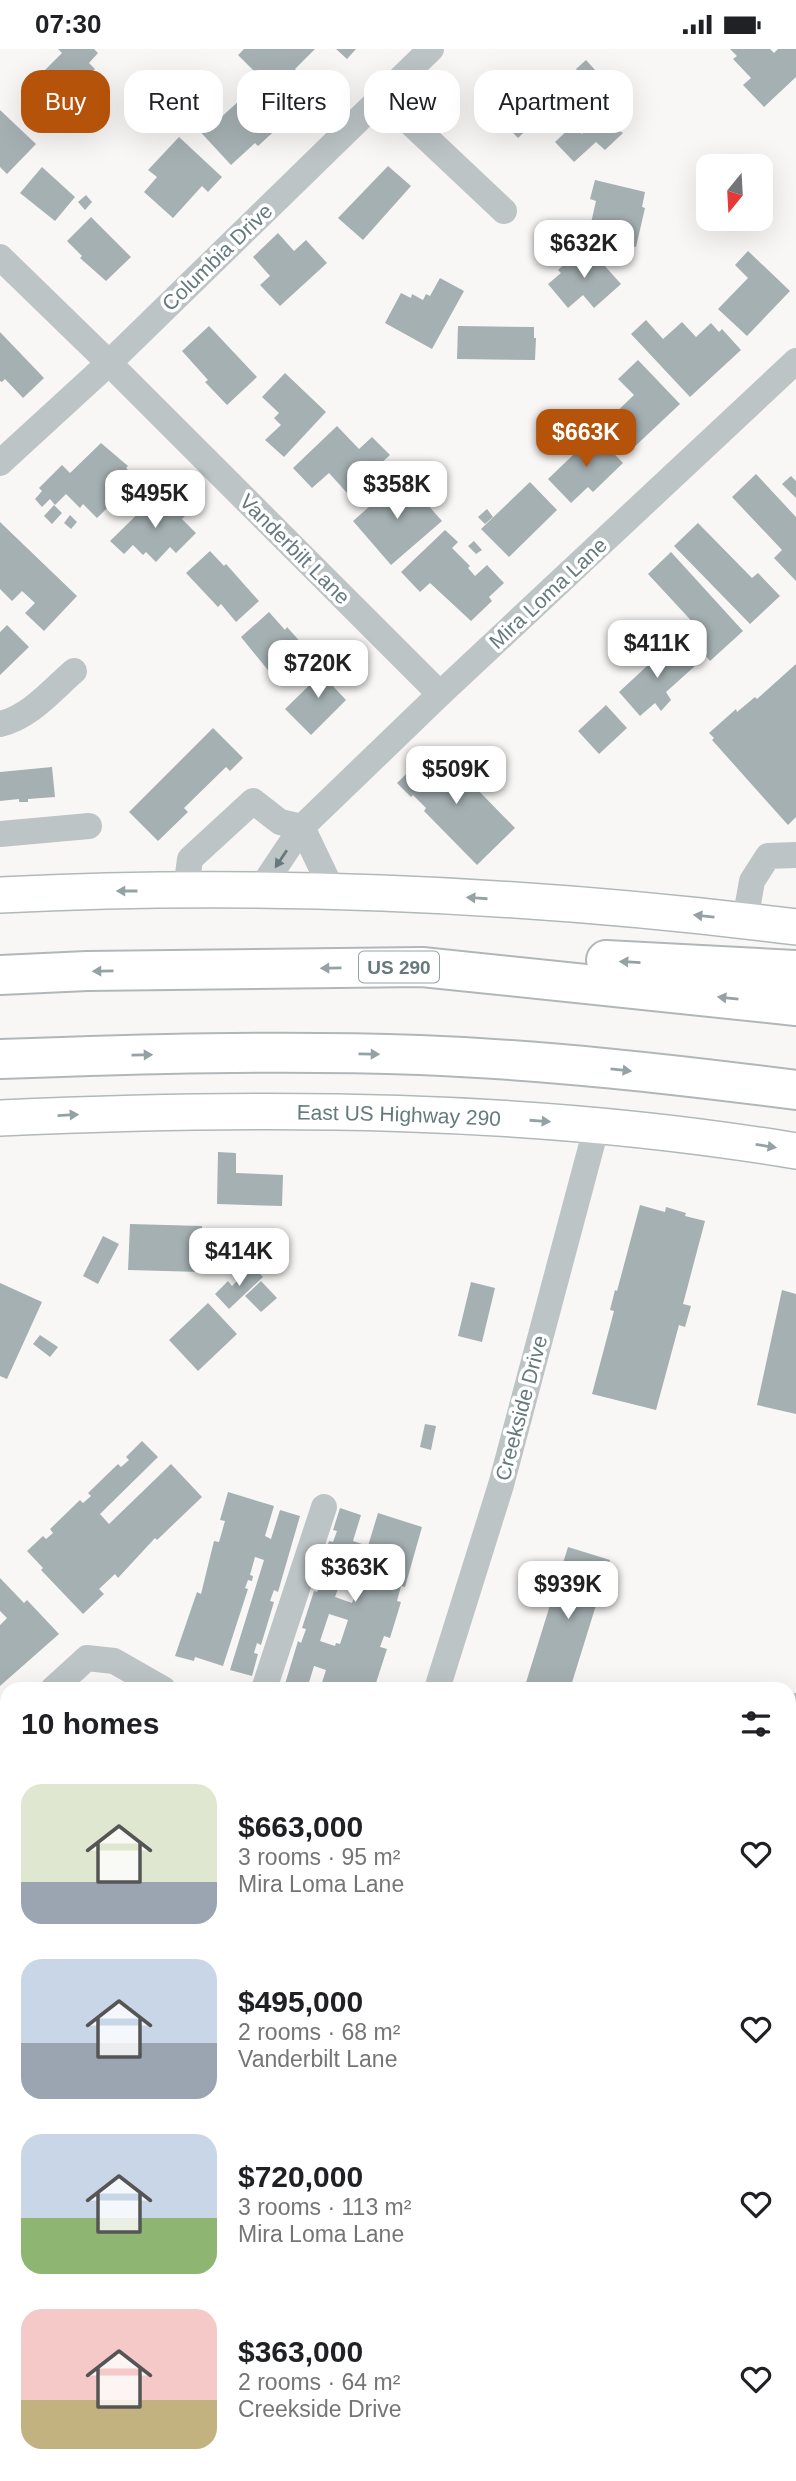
<!DOCTYPE html>
<html lang="en">
<head>
<meta charset="utf-8">
<style>
  body { margin:0; font-family:Arial,sans-serif; background:#f6f6f6; color:#202124; height:100vh; display:flex; flex-direction:column; font-size:26px; white-space:nowrap }
  * { box-sizing:border-box; margin:0 }
  p { font-size:23px; color:#757577 }
  .icon { flex:none; width:38px; height:38px; fill:none; stroke:currentColor; stroke-width:2; stroke-linecap:round; stroke-linejoin:round }
  .map { position:relative; flex:1; overflow:hidden }
  .panel { position:absolute; left:0px; top:1633px; width:796px; height:800px; display:flex; flex-direction:column; background:#fff; border-radius:21px 21px 0 0; box-shadow:0 7px 28px #0002 }
  .panel>* { flex:none }
  .banner { position:absolute; left:21px; top:21px; width:754px; height:63px; display:flex; gap:14px }
  .needle { width:46px; rotate:198deg }
  .fabs { position:absolute; left:696px; top:105px; display:grid; gap:14px }
  .fabs a { display:grid; place-items:center; width:77px; height:77px; border-radius:14px; background:#fff; box-shadow:0 7px 28px #0002; font-size:35px }
  .price { position:absolute; translate:-50% -60px; padding:0 16px; border-radius:14px; background:#fff; color:#222; font-size:23px; line-height:46px; filter:drop-shadow(0 2px 4px #0008) }
  .price::after { content:''; position:absolute; left:50%; top:42px; width:21px; height:16px; margin-left:-10px; background:inherit; clip-path:polygon(0 0,100% 0,50% 100%) }
  .price.active { background:#b45309; color:#fff }
  ul { padding:0; list-style:none }
  li { display:flex; align-items:center; gap:21px; height:175px; padding:0 21px }
  li span { display:grid; place-items:center; flex:none; width:196px; height:140px; border-radius:21px; color:#555 }
  li>.icon { margin-inline-start:auto }
  span .icon { width:84px; height:84px; fill:#fffc; stroke-width:1 }
  li b { font-size:30px }
  h2 { display:flex; justify-content:space-between; align-items:center; height:84px; padding:0 21px; font-size:30px }
  .chip { padding:0 24px; border-radius:21px; background:#fff; box-shadow:0 7px 28px #0002; font-size:24px; line-height:63px }
  .chip.active { background:#b45309; color:#fff }
  .status { display:flex; justify-content:space-between; align-items:center; height:49px; padding:0 35px; background:#fff; direction:ltr }
  .status svg { height:19px; fill:currentColor }
  .map>svg:first-child { display:block }
</style>
</head>
<body>
<div class="status"><b>07:30</b><svg viewBox="0 0 49 12"><path d="M0 12V9h3v3zM5 12V6h3v6zM10 12V3h3v9zM15 12V0h3v12zM26 1h20v11H26zM47 4h2v5h-2z"/></svg></div>
<div class="map">
<svg width="796" height="2432" viewBox="0 0 796 2432">
  <rect width="100%" height="100%" fill="#f8f7f6"/>
  <path fill="#a5b0b2" fill-rule="evenodd" d="M58,0H94L98,4L89,14L95,20L72,46L45,21L62,4Z
    M244,0H315L295,20L314,40L293,61L238,6Z
    M336,0H356L347,10Z
    M730,0H770L774,4L778,0H796V28L764,58L743,36L751,29L733,10L737,7Z
    M586,11L596,22L587,32L576,20Z
    M499,24L541,67L518,89L490,60L493,57L479,43Z
    M592,39L627,75L620,82L623,84L605,101L596,93L574,113L555,93L573,76L582,85L586,81L568,62Z
    M250,42L281,76L258,97L255,94L231,116L194,76L210,60L219,70Z
    M0,61L36,95L7,125L0,118Z
    M179,88L222,128L208,143L202,137L173,169L144,143L157,128L148,121Z
    M388,117L411,137L363,191L338,169Z
    M42,118L75,148L55,172L20,144Z
    M595,131L645,143L642,158L645,159L636,198L588,187L596,152L590,150Z
    M86,146L92,153L85,161L78,153Z
    M91,168L131,208L106,232L80,209L82,207L67,192Z
    M278,184L294,202L306,191L327,214L280,257L260,236L270,227L253,208Z
    M586,196L621,235L594,259L583,246L568,259L548,235L561,224L558,221Z
    M748,202L790,242L747,287L718,260L748,229L735,216Z
    M440,229L464,242L432,300L385,274L401,244L411,249L412,245L423,251L426,245L430,247Z
    M646,271L663,290L682,273L696,288L711,274L719,283L722,280L741,301L690,348L631,285Z
    M209,277L257,328L227,356L205,333L208,331L182,302Z
    M458,277L534,278V289H536L535,311L457,310Z
    M0,283L44,329L23,349L5,330L2,333L0,332Z
    M638,311L680,355L631,401L605,374L634,346L618,330Z
    M285,324L326,363L284,408L265,391L281,376L274,369L279,364L262,348Z
    M337,377L359,400L372,388L390,406L348,445L329,424L312,439L293,419Z
    M595,385L623,414L593,443L588,438L571,454L548,430Z
    M101,394L128,417L126,419L137,430L97,469L83,455L80,459L66,445L55,456L50,450L42,458L35,450L42,442L39,439L62,416L70,424Z
    M756,425L796,468V532L774,509L782,501L732,448Z
    M791,427L796,432V449L782,435Z
    M403,428L442,472L391,516L353,472Z
    M530,433L557,461L509,508L481,480Z
    M159,444L166,452L168,450L185,467L182,470L196,484L176,504L170,498L156,513L146,503L143,506L133,496L124,505L110,492Z
    M54,456L62,464L52,475L44,467Z
    M487,460L493,468L485,475L478,468Z
    M70,466L77,473L71,480L64,474Z
    M0,473L77,547L44,582L25,564L35,554L22,542L12,552L0,540Z
    M698,474L752,529L758,524L780,547L750,575L674,497Z
    M445,481L458,493L452,499L470,517L468,519L475,527L487,516L504,534L489,548L492,552L471,572L430,534L420,543L401,523Z
    M474,492L482,501L476,505L468,497Z
    M210,502L224,517L226,515L259,552L236,573L221,555L218,558L186,524Z
    M671,503L743,582L710,612L689,588L698,579L648,525Z
    M269,563L285,581L287,578L314,608L281,637L241,588Z
    M7,576L29,598L0,626V583Z
    M673,593L695,617L666,643L671,651L661,662L655,654L640,667L619,643Z
    M334,612L345,623L332,636L346,651L311,686L285,660Z
    M796,615V768L788,776L712,691L714,689L709,684L736,660L737,663L755,648L757,650Z
    M606,656L627,679L599,705L578,682Z
    M213,679L243,709L230,722L226,718L184,759L188,763L158,792L129,763Z
    M435,697L515,779L477,816L424,762L426,759L413,746L411,748L397,734Z
    M52,718L55,748L28,750V753H19V750L0,752V723Z
    M218,1103L236,1104V1124L283,1126L282,1157L217,1155Z
    M640,1156L665,1163L666,1158L686,1164L685,1167L705,1172L683,1255L691,1257L685,1278L679,1276L656,1361L592,1345L614,1262L610,1261L615,1241L617,1242Z
    M130,1175L202,1177L201,1223L128,1221Z
    M103,1187L119,1195L98,1235L83,1227Z
    M252,1217L263,1228L229,1260L215,1245L228,1232L232,1237Z
    M261,1232L277,1249L261,1263L245,1247Z
    M471,1233L495,1239L482,1293L458,1287Z
    M0,1234L42,1253L7,1330L0,1327Z
    M782,1241L796,1245V1365L757,1356Z
    M208,1254L237,1285L198,1322L169,1291Z
    M40,1286L58,1298L50,1308L33,1295Z
    M425,1375L436,1377L431,1401L420,1398Z
    M142,1392L158,1408L100,1465L109,1475L171,1415L202,1448L157,1491L155,1489L118,1529L115,1525L99,1540L104,1545L83,1565L41,1521L43,1519L27,1502L43,1487L46,1490L53,1484L50,1480L80,1451L83,1454L91,1447L88,1444L118,1415L121,1418L129,1411L126,1408Z
    M228,1443L274,1457L265,1487L271,1490L280,1461L300,1467L278,1543L274,1541L270,1552L274,1553L261,1596L257,1594L254,1604L258,1605L252,1627L230,1621L264,1511L255,1508L250,1526L253,1527L252,1532L248,1531L245,1539L248,1540L223,1617L195,1608L194,1612L175,1607L197,1543L201,1545L214,1492L219,1493L225,1472L220,1471Z
    M340,1459L361,1466L353,1492L368,1497L378,1464L422,1478L405,1538L401,1537L397,1552L401,1553L390,1589L384,1587L380,1598L387,1600L375,1637L370,1636L369,1640H320L326,1621L314,1617L307,1640H299L285,1635L298,1592L301,1594L306,1580L302,1579L314,1542L317,1543L321,1533L317,1532L329,1492L333,1493L337,1482L333,1481ZM348,1512L361,1516L359,1523L363,1524L352,1554L335,1548ZM329,1565L348,1571L340,1595L336,1594L335,1597L320,1592Z
    M568,1498L610,1511L570,1640H524Z
    M0,1529L24,1554L27,1551L59,1585L0,1637V1576L7,1569L0,1562Z
    M7,1735V1805L0,1798V1742Z
    M0,1834L7,1839V1847L4,1850L7,1852V1903L1,1912L5,1915L0,1921Z
    M7,1972V2011L0,2020V1982Z
    M7,2034V2089L0,2084V2044Z
    M789,2199L796,2205V2247L793,2251L789,2247Z
    M0,2264L7,2269V2324L4,2322L0,2328Z
    M789,2356L796,2362V2385L789,2391Z
    M796,2401V2432H761L760,2430L765,2426H789V2406Z
    M257,2426H301L284,2432H259Z
    M431,2426H519L522,2432H434Z
    M612,2426H640L634,2432H619Z
    M644,2426H693L700,2432H640Z"/>
  <g fill="none" stroke-linecap="round" stroke-linejoin="round">
    <defs>
      <g id="major">
        <path d="M0,846C266,833 532,845 796,878"/>
        <path id="s1" d="M0,1069C266,1057 532,1058 796,1102"/>
      </g>
      <path id="highway" d="M606,911L796,921
        M0,926L87,922L422,918L796,957
        M0,1010C140,1005 280,1001 420,1006C546,1011 671,1025 796,1041"/>
    </defs>
    <use href="#major" stroke="#b1b8ba" stroke-width="38"/>
    <use href="#highway" stroke="#b1b7b9" stroke-width="42"/>
    <path stroke="#bdc4c5" stroke-width="26" d="M382,47L504,162
      M0,208L109,314L440,645
      M0,414L109,314L431,0
      M0,675C30,668 51,642 74,622
      M302,778L333,843
      M0,785L89,777
      M186,841L190,810L253,752L280,773L302,778
      M260,841L302,778L440,645L796,312
      M745,872L752,832L768,807L796,806
      M53,1640L87,1609L114,1612L163,1640
      M264,1640L324,1458
      M437,1640L501,1436L597,1076
      M789,1660L796,1657
      M0,1687L7,1681
      M789,1786L796,1782
      M789,1909L796,1905
      M0,1949L7,1939
      M789,2012L796,2009
      M0,2149L7,2141
      M789,2301L796,2309
      M183,2426L186,2432
      M568,2426L573,2432
      M335,2432L337,2426"/>
    <use href="#major" stroke="#fff" stroke-width="35"/>
    <use href="#highway" stroke="#fff" stroke-width="38"/>
  </g>
  <defs><path id="oneway-solid" d="M-6-.8H1V-3.2L6.5 0L1 3.2V.8H-6Z" transform="scale(1.75)"/></defs>
  <use fill="#667a7e" href="#oneway-solid" transform="translate(281 810) rotate(124)"/>
  <g fill="#94a2a5">
    <use href="#oneway-solid" transform="translate(127 842) rotate(180)"/>
    <use href="#oneway-solid" transform="translate(477 849) rotate(-176)"/>
    <use href="#oneway-solid" transform="translate(704 867) rotate(-174)"/>
    <use href="#oneway-solid" transform="translate(630 913) rotate(-177)"/>
    <use href="#oneway-solid" transform="translate(331 919) rotate(179)"/>
    <use href="#oneway-solid" transform="translate(103 922) rotate(179)"/>
    <use href="#oneway-solid" transform="translate(728 949) rotate(-174)"/>
    <use href="#oneway-solid" transform="translate(369 1005) rotate(1)"/>
    <use href="#oneway-solid" transform="translate(142 1006) rotate(-1)"/>
    <use href="#oneway-solid" transform="translate(621 1021) rotate(6)"/>
    <use href="#oneway-solid" transform="translate(68 1066) rotate(-3)"/>
    <use href="#oneway-solid" transform="translate(540 1072) rotate(4)"/>
    <use href="#oneway-solid" transform="translate(766 1097) rotate(9)"/>
  </g>
  <g text-anchor="middle" dominant-baseline="central" stroke-width="7" stroke-linejoin="round" paint-order="stroke">
    <rect fill="#fff" stroke="#94a2a5" stroke-width="2" x="359" y="902.5" width="80" height="31" rx="5"/>
    <g font-size="19" font-weight="bold" fill="#667a7e">
      <text x="399" y="918">US 290</text>
    </g>
    <g font-size="21" fill="#667a7e" stroke="#fff">
      <text transform="translate(217 208) rotate(-44)">Columbia Drive</text>
      <text transform="translate(295 500) rotate(45)">Vanderbilt Lane</text>
      <text transform="translate(548 544) rotate(-43)">Mira Loma Lane</text>
      <text stroke="none"><textPath href="#s1" startOffset="399">East US Highway 290</textPath></text>
      <text transform="translate(521 1359) rotate(-75)">Creekside Drive</text>
    </g>
  </g>
</svg>
<div class="fabs">
<a><svg class="needle" viewBox="-14 -14 28 28"><path d="M0-13l5 13h-10z" fill="#e53935"/><path d="M0 13l5-13h-10z" fill="#757577"/></svg></a>
</div>
<b class="price" style="left:584px;top:231px">$632K</b>
<b class="price active" style="left:586px;top:420px">$663K</b>
<b class="price" style="left:397px;top:472px">$358K</b>
<b class="price" style="left:155px;top:481px">$495K</b>
<b class="price" style="left:657px;top:631px">$411K</b>
<b class="price" style="left:318px;top:651px">$720K</b>
<b class="price" style="left:456px;top:757px">$509K</b>
<b class="price" style="left:239px;top:1239px">$414K</b>
<b class="price" style="left:355px;top:1555px">$363K</b>
<b class="price" style="left:568px;top:1572px">$939K</b>
<div class="banner">
<a class="chip active">Buy</a>
<a class="chip">Rent</a>
<a class="chip">Filters</a>
<a class="chip">New</a>
<a class="chip">Apartment</a>
</div>
<section class="panel">
<h2>10 homes<svg class="icon" aria-label="filters" viewBox="0 0 24 24"><path d="M4 7h16M4 17h16"/><circle cx="9" cy="7" r="2"/><circle cx="15" cy="17" r="2"/></svg></h2>
<ul>
<li><span style="background:linear-gradient(#dfe7d0 70%,#9aa5b1 0)"><svg class="icon" aria-label="home" viewBox="0 0 24 24"><path d="M3 11l9-7 9 7M6 9v11h12V9"/></svg></span><div><b>$663,000</b><p>3 rooms · 95 m²</p><p>Mira Loma Lane</p></div><svg class="icon" aria-label="heart" viewBox="0 0 24 24"><path d="M12 20l-8-8c-3-5 5-10 8-4 3-6 11-1 8 4z"/></svg></li>
<li><span style="background:linear-gradient(#c9d6e8 60%,#9aa5b1 0)"><svg class="icon" aria-label="home" viewBox="0 0 24 24"><path d="M3 11l9-7 9 7M6 9v11h12V9"/></svg></span><div><b>$495,000</b><p>2 rooms · 68 m²</p><p>Vanderbilt Lane</p></div><svg class="icon" aria-label="heart" viewBox="0 0 24 24"><path d="M12 20l-8-8c-3-5 5-10 8-4 3-6 11-1 8 4z"/></svg></li>
<li><span style="background:linear-gradient(#c9d6e8 60%,#8fb573 0)"><svg class="icon" aria-label="home" viewBox="0 0 24 24"><path d="M3 11l9-7 9 7M6 9v11h12V9"/></svg></span><div><b>$720,000</b><p>3 rooms · 113 m²</p><p>Mira Loma Lane</p></div><svg class="icon" aria-label="heart" viewBox="0 0 24 24"><path d="M12 20l-8-8c-3-5 5-10 8-4 3-6 11-1 8 4z"/></svg></li>
<li><span style="background:linear-gradient(#f6c9c9 65%,#c2b280 0)"><svg class="icon" aria-label="home" viewBox="0 0 24 24"><path d="M3 11l9-7 9 7M6 9v11h12V9"/></svg></span><div><b>$363,000</b><p>2 rooms · 64 m²</p><p>Creekside Drive</p></div><svg class="icon" aria-label="heart" viewBox="0 0 24 24"><path d="M12 20l-8-8c-3-5 5-10 8-4 3-6 11-1 8 4z"/></svg></li>
</ul>
</section>
</div>
</body>
</html>
